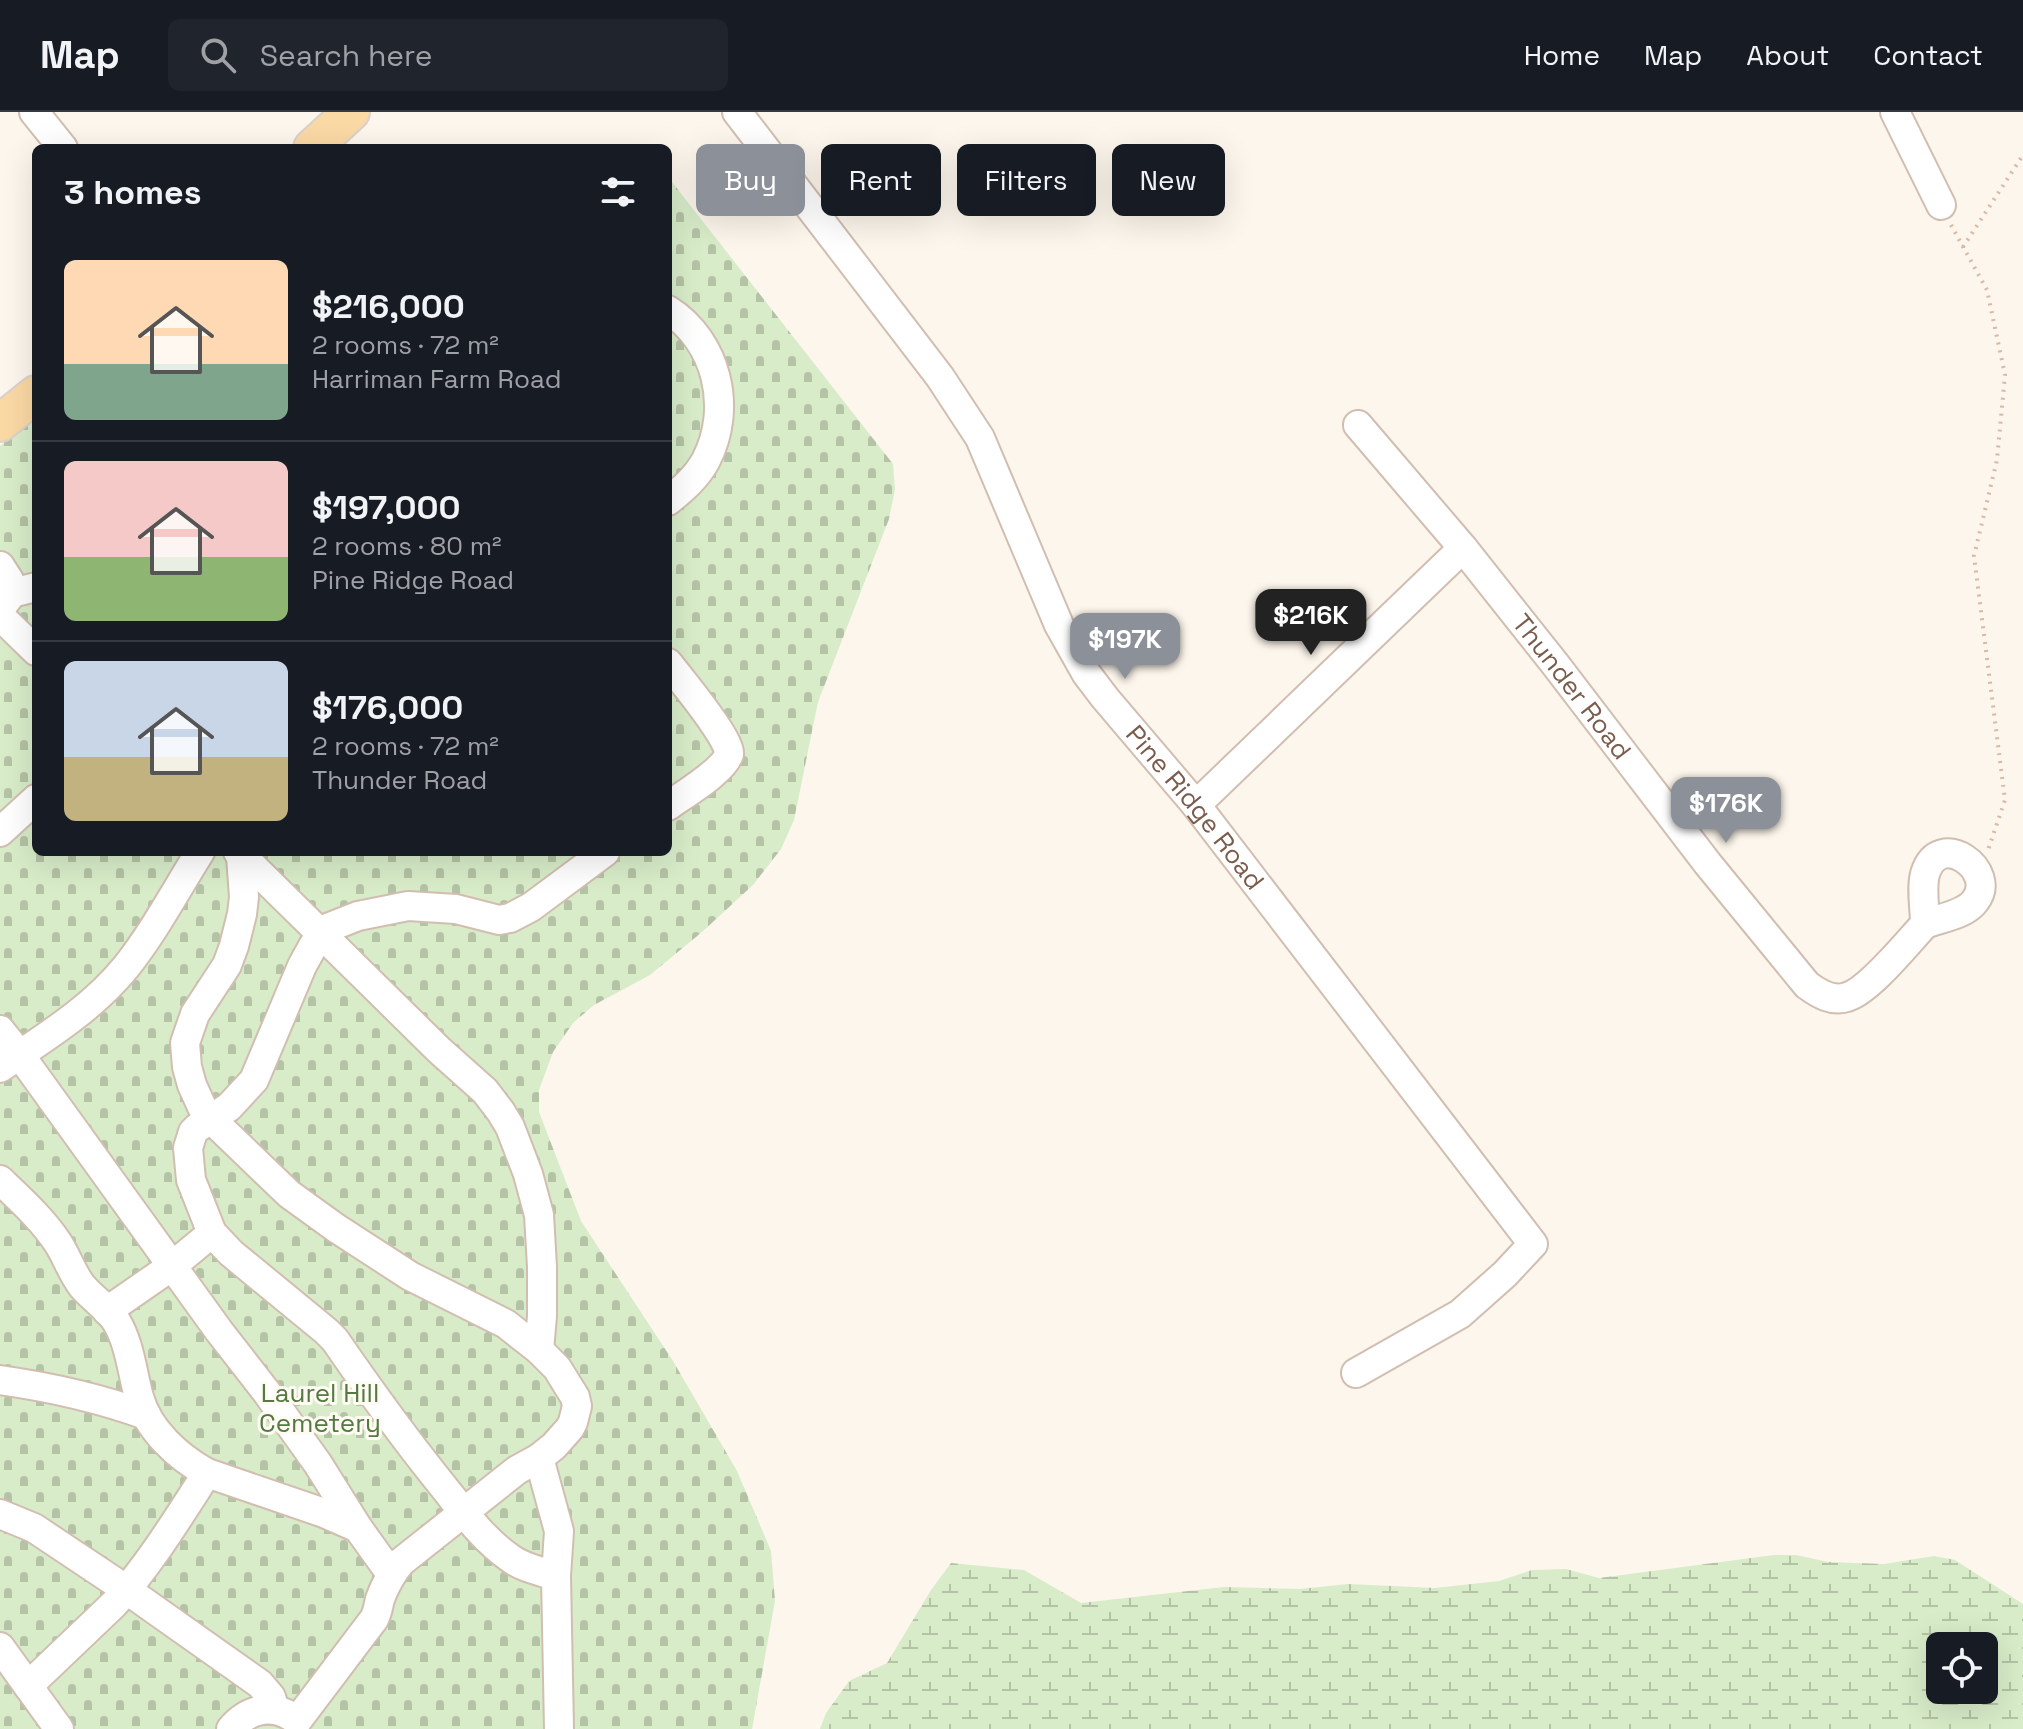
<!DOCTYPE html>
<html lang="en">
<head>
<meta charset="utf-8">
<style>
  body { margin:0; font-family:"Space Grotesk",sans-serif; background:#20242c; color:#f1f3f6; height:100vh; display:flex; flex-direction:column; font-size:30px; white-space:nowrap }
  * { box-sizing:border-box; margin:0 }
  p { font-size:26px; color:#9ea1a6 }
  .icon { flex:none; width:44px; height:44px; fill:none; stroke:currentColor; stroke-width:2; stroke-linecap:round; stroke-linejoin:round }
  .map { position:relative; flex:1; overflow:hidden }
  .panel { position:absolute; left:32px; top:32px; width:640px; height:712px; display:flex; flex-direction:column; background:#171b24; border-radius:12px; box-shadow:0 8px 32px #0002 }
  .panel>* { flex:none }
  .guide { position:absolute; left:696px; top:32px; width:760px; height:72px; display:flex; gap:16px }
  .controls { position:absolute; left:1926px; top:1520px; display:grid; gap:16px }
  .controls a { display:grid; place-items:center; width:72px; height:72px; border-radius:12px; background:#171b24; box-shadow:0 8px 32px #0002; font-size:40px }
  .price { position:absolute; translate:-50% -68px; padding:0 18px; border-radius:16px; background:#8c9099; color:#fff; font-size:26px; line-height:52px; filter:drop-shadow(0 2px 4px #0008) }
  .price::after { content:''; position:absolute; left:50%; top:48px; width:24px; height:18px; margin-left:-12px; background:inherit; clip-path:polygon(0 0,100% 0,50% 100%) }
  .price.current { background:#222; color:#fff }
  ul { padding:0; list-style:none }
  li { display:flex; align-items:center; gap:24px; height:200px; padding:0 32px }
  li+li { border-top:2px solid #363941 }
  li span { display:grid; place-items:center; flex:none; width:224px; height:160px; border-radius:12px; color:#555 }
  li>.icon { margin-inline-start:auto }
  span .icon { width:96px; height:96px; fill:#fffc; stroke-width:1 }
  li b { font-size:34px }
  h2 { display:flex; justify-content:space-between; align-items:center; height:96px; padding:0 32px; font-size:34px }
  .pill { padding:0 28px; border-radius:12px; background:#171b24; box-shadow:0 8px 32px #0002; font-size:28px; line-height:72px }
  .pill.current { background:#8c9099; color:#fff }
  header { display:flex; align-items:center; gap:48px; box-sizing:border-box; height:112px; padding:0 40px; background:#171b24; border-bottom:2px solid #363941 }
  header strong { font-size:38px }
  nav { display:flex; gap:44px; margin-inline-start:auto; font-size:28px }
  .search { width:560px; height:72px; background:#20242c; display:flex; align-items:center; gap:20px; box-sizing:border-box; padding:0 28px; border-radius:12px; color:#9ea1a6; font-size:30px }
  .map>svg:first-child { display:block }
</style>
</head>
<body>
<header>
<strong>Map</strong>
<div class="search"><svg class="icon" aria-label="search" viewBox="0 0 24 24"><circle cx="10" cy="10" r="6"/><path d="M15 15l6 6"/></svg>Search here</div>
<nav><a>Home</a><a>Map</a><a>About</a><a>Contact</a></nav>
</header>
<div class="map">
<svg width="2023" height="1617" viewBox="0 0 2023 1617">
  <defs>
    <pattern id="wetland-marsh" width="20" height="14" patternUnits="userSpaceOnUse" patternTransform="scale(2)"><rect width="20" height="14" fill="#d8ecc9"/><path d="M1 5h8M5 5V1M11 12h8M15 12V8" fill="none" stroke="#b4c2a5"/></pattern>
    <pattern id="cemetery-stones" width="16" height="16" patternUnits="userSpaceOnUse" patternTransform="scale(2)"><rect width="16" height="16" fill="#d8ecc9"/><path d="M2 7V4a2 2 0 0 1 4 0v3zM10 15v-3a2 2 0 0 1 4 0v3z" fill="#b4c2a5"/></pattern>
  </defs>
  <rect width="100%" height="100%" fill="#fdf6ec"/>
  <path fill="url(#wetland-marsh)" fill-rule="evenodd" d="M1774,1443H1796L1828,1450L1884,1452L1934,1444L1955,1448L2023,1492V1617H820L826,1601L849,1569L887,1551L931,1478L951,1451L1024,1458L1081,1491L1224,1475L1300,1477L1348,1472L1435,1476L1499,1469L1532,1458L1566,1457L1599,1466ZM1940,1534H1984V1578H1940Z"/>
  <path fill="url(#cemetery-stones)" d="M668,65L893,352L895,377L889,407L818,590L794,708L781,737L753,773L702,820L650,863L594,893L573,911L553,940L539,978V1000L581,1109L673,1249L737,1359L771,1439L775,1489L752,1617H0V334L36,305V740H668Z"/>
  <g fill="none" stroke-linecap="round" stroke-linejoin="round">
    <defs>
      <g id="minor">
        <path d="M34,0L63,36"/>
        <path id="s1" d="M737,0L940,265L980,326L1059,513L1086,561L1105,586L1196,693L1533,1132L1505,1162L1460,1202L1356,1261"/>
        <path d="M1895,0L1941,93"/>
        <path d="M668,198C717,229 733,296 706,348C697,365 683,377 668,389"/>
        <path id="s2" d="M1358,313L1463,436L1555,552L1708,752L1807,873C1819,882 1833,890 1847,885C1869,879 1908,830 1925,812C1925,796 1921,777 1925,762C1939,715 1999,759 1975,789C1965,803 1940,806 1925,812"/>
        <path d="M0,454L9,468L12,481"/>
        <path d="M0,497L12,481L36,475"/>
        <path d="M0,504L36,539"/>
        <path d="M668,551C679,565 732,629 729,642C724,659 683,683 668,694"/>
        <path d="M1196,693L1463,436"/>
        <path d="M0,720L36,687"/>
        <path d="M238,740L439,938L485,979L501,1000L510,1015L528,1062L539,1103L542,1155V1204L539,1238"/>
        <path d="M241,744L244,785L242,802L234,834L227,853L195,902L185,931L187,955L192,973L202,995L211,1007L289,1082L336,1116L410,1164L506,1212L539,1238L557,1256L575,1285L577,1294L573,1310L570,1316L554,1334L539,1346L517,1358L401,1450C392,1461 385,1473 380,1487C378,1494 378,1500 374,1507L297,1609"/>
        <path d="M0,918L20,943L219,1219L268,1282L318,1352L358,1416L391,1462"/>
        <path d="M0,956C44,926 92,897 126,855C154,820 176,778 200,740"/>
        <path d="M0,1068C21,1088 42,1107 58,1131C67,1145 72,1161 82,1174C92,1186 108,1196 116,1209C130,1232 132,1260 139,1285C148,1318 178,1345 207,1361L324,1401L358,1416"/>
        <path d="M107,1199L172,1154L212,1121"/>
        <path d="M0,1268C50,1275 99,1286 146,1303"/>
        <path d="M539,1346L559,1419L556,1464L559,1617"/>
        <path d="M0,1402L34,1416L127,1478L260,1572L271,1585L275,1598"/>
        <path d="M556,1464C540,1459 523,1456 510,1446C481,1426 460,1395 438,1368C402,1323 368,1276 335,1228L326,1219L231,1141L212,1121L191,1068L188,1036L193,1020L197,1016L229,995L254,968L302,854L313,834L321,822L330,815L358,804L408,794L456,797L499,808L510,806L531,795L605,740"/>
        <path d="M0,1535L59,1617"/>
        <path d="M28,1574L114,1492C150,1452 178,1406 207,1361"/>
        <path d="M231,1617C247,1598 270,1591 292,1605"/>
      </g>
      <path id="major" d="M312,36L351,0
        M0,311L36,282"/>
    </defs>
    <use href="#minor" stroke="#d1beb0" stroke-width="32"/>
    <use href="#major" stroke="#dad1cd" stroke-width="40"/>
    <path stroke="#d9b8a5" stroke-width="4" stroke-dasharray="2 6" stroke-linecap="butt" d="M1951,113L1987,178L2005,263L1997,348L1974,444L2005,688L1988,738
      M1963,135L2023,43"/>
    <use href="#minor" stroke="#fff" stroke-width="28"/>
    <use href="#major" stroke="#fbd9a5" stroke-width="36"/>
  </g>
  <g text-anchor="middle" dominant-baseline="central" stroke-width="6" stroke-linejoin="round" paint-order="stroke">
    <g font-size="26" fill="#7a5c4d" stroke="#fffaf3">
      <text stroke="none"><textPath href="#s2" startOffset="338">Thunder Road</textPath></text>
      <text stroke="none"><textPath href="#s1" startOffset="838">Pine Ridge Road</textPath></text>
    </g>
    <g font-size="26" fill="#537a41" stroke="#fffaf3">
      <text x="320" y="1281">Laurel Hill<tspan x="320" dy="30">Cemetery</tspan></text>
    </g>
  </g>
</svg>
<div class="controls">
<a><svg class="icon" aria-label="locate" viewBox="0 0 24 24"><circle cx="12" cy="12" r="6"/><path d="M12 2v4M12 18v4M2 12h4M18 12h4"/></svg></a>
</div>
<b class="price current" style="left:1311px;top:545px">$216K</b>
<b class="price" style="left:1125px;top:569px">$197K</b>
<b class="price" style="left:1726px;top:733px">$176K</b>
<div class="guide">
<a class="pill current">Buy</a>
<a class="pill">Rent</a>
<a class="pill">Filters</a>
<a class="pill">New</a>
</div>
<section class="panel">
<h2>3 homes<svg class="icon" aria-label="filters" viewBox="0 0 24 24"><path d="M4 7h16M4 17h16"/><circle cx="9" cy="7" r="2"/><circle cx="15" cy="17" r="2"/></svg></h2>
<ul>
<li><span style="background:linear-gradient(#ffd9b3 65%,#7fa58c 0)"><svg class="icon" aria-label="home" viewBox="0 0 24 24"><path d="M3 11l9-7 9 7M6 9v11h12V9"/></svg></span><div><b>$216,000</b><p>2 rooms · 72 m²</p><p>Harriman Farm Road</p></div></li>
<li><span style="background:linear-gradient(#f6c9c9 60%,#8fb573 0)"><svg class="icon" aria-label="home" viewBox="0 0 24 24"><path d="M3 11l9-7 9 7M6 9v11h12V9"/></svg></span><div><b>$197,000</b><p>2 rooms · 80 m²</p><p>Pine Ridge Road</p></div></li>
<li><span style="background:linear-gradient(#c9d6e8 60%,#c2b280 0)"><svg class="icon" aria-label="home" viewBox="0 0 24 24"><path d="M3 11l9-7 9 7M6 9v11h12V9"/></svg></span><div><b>$176,000</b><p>2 rooms · 72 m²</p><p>Thunder Road</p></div></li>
</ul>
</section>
</div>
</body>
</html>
